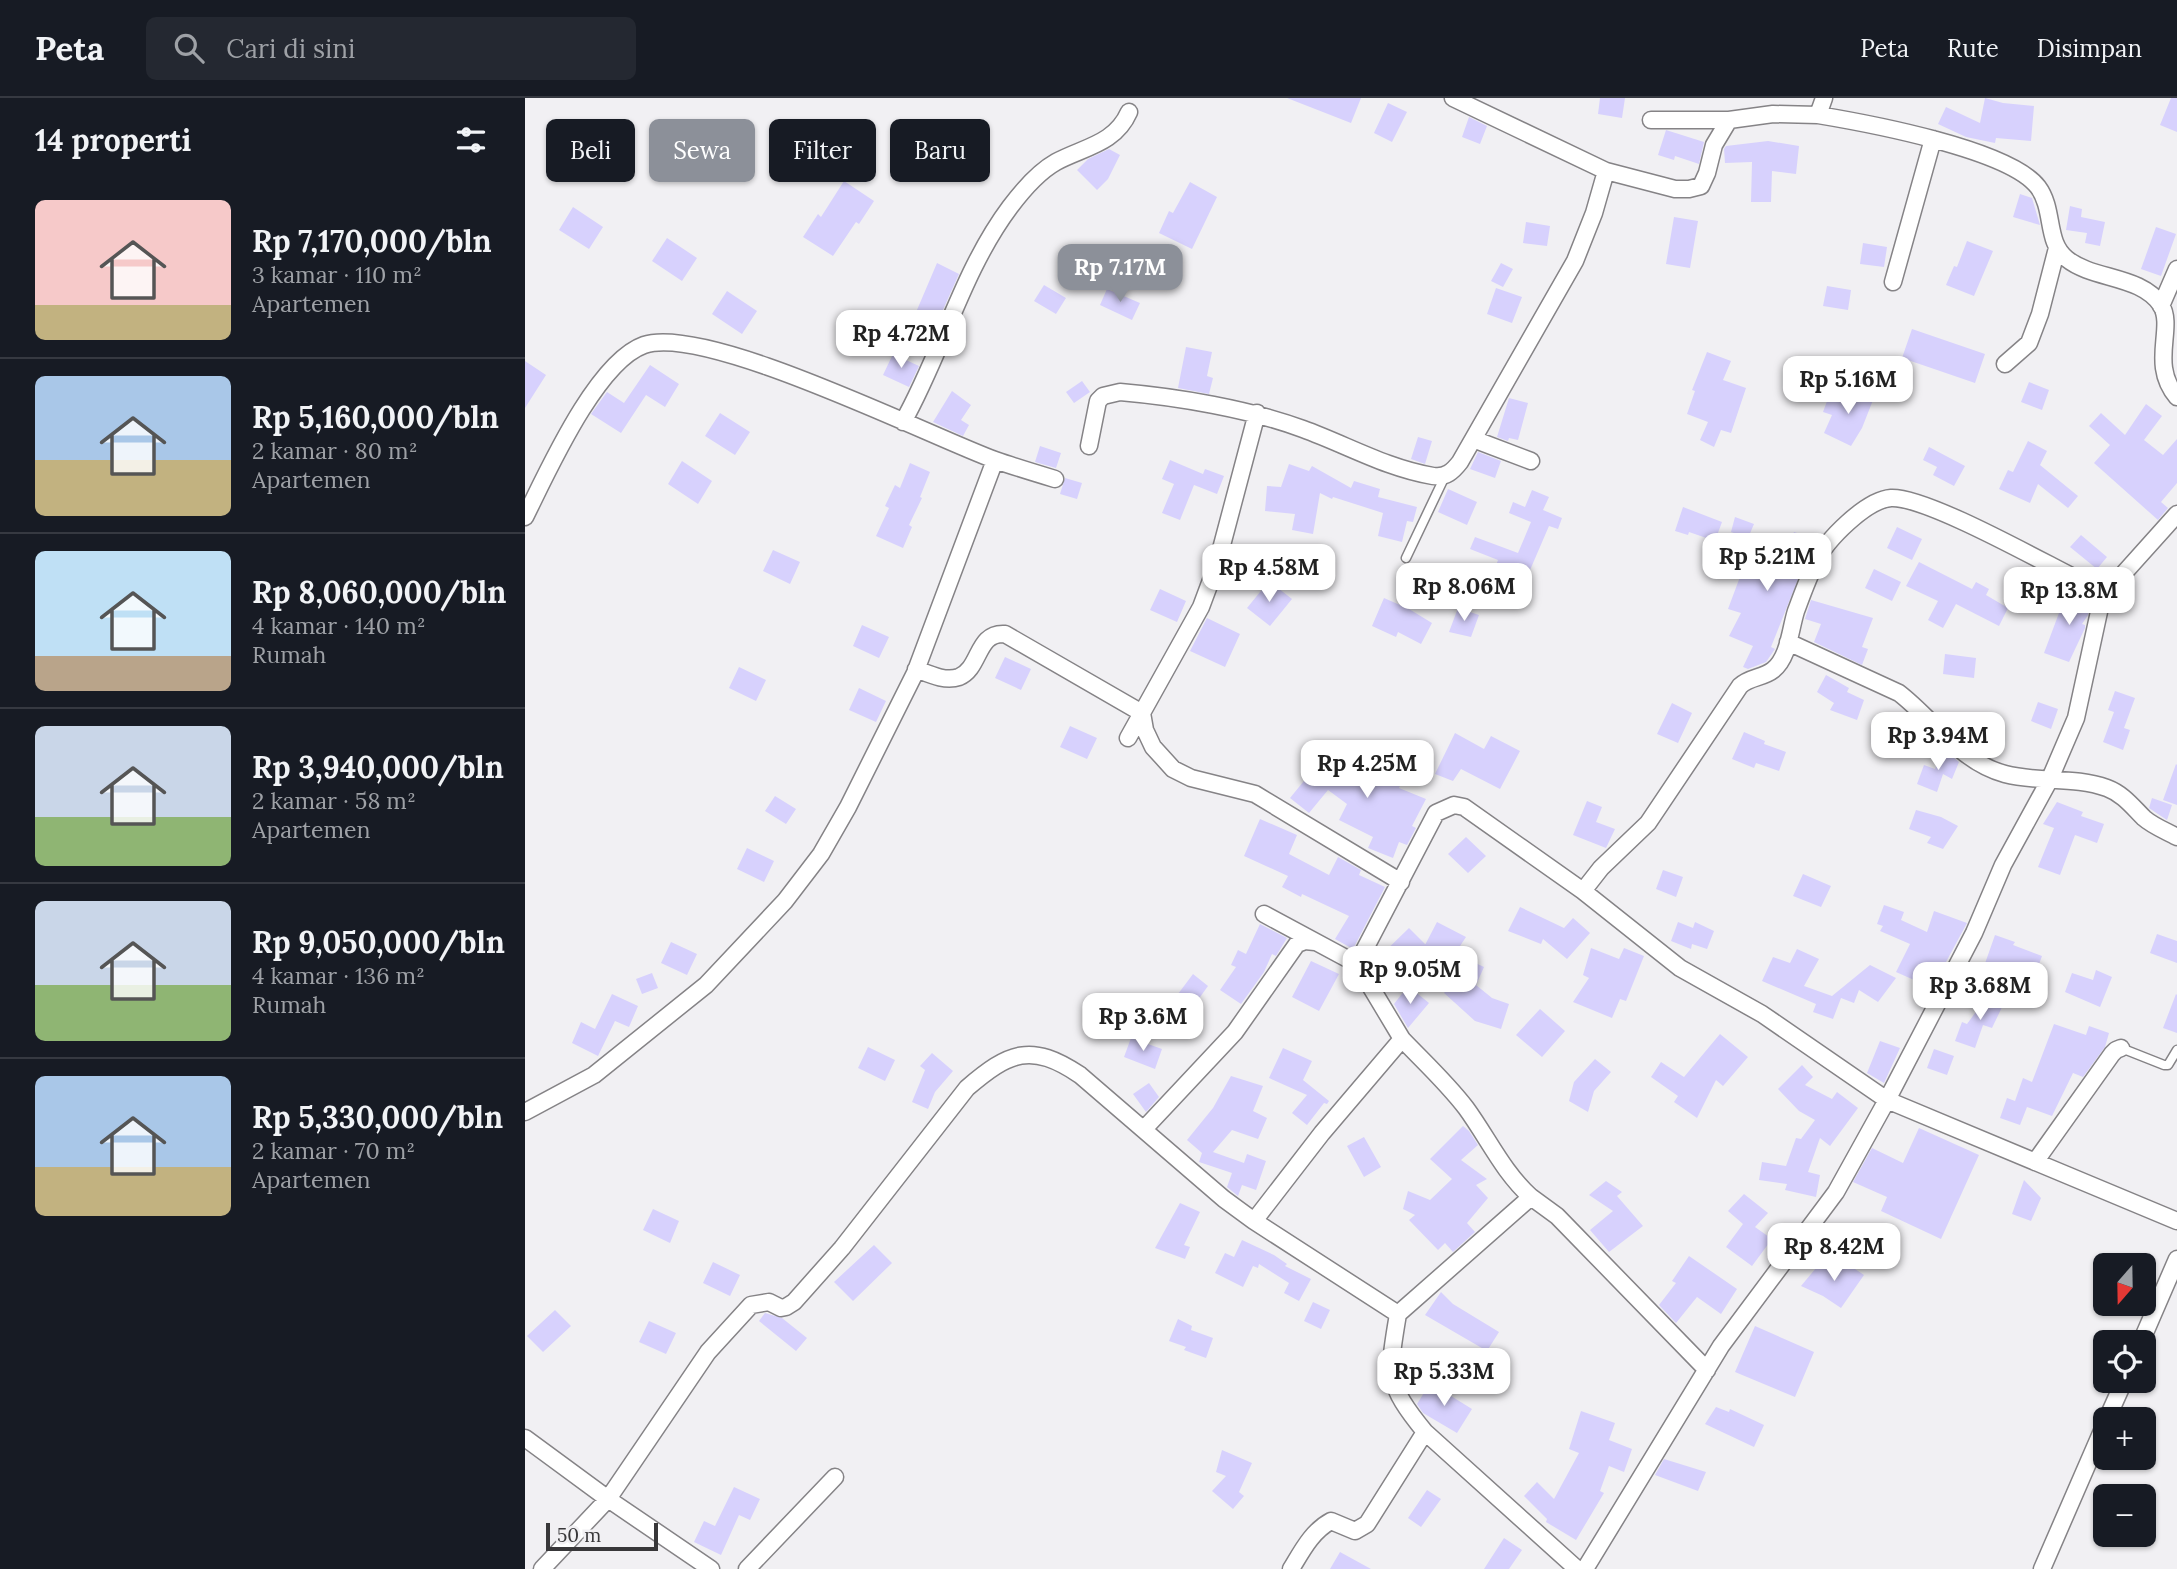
<!DOCTYPE html>
<html lang="id">
<head>
<meta charset="utf-8">
<style>
  body { margin:0; font-family:Lora,serif; background:#242831; color:#f1f3f6; height:100vh; display:flex; flex-direction:column; font-size:26px; white-space:nowrap }
  * { box-sizing:border-box; margin:0 }
  p { font-size:23px; color:#9ea1a6 }
  .icon { flex:none; width:38px; height:38px; fill:none; stroke:currentColor; stroke-width:2; stroke-linecap:round; stroke-linejoin:round }
  .map { position:relative; flex:1; overflow:hidden }
  .side { display:flex; flex-direction:column; background:#171b24; width:525px }
  .side>* { flex:none }
  .hud { position:absolute; left:21px; top:21px; width:665px; height:63px; display:flex; gap:14px }
  .needle { width:46px; rotate:200deg }
  .controls { position:absolute; left:1568px; top:1155px; display:grid; gap:14px }
  .controls a { display:grid; place-items:center; width:63px; height:63px; border-radius:10px; background:#171b24; box-shadow:0 2px 5px #0004; font-size:35px }
  .scale { position:absolute; left:21px; bottom:18px; width:112px; box-sizing:border-box; padding-left:7px; border:4px solid #383739; border-top:0; font-size:19px; line-height:24px; white-space:nowrap; color:#383739; -webkit-text-stroke:5px #f1f0f3; paint-order:stroke }
  .price { position:absolute; translate:-50% -60px; padding:0 16px; border-radius:14px; background:#fff; color:#222; font-size:23px; line-height:46px; filter:drop-shadow(0 2px 4px #0008) }
  .price::after { content:''; position:absolute; left:50%; top:42px; width:21px; height:16px; margin-left:-10px; background:inherit; clip-path:polygon(0 0,100% 0,50% 100%) }
  .price.on { background:#8c9099; color:#fff }
  ul { padding:0; list-style:none }
  li { display:flex; align-items:center; gap:21px; height:175px; padding:0 35px }
  li+li { border-top:2px solid #363941 }
  li span { display:grid; place-items:center; flex:none; width:196px; height:140px; border-radius:10px; color:#555 }
  li>.icon { margin-inline-start:auto }
  span .icon { width:84px; height:84px; fill:#fffc; stroke-width:1 }
  li b { font-size:30px }
  h2 { display:flex; justify-content:space-between; align-items:center; height:84px; padding:0 35px; font-size:30px }
  .tag { padding:0 24px; border-radius:10px; background:#171b24; box-shadow:0 2px 5px #0004; font-size:24px; line-height:63px }
  .tag.on { background:#8c9099; color:#fff }
  header { display:flex; align-items:center; gap:42px; box-sizing:border-box; height:98px; padding:0 35px; background:#171b24; border-bottom:2px solid #363941 }
  header strong { font-size:33px }
  nav { display:flex; gap:38px; margin-inline-start:auto; font-size:24px }
  .search { width:490px; height:63px; background:#242831; display:flex; align-items:center; gap:18px; box-sizing:border-box; padding:0 24px; border-radius:10px; color:#9ea1a6; font-size:26px }
  main { display:flex; flex:1; min-height:0 }
  .map>svg:first-child { display:block }
</style>
</head>
<body>
<header>
<strong>Peta</strong>
<div class="search"><svg class="icon" aria-label="search" viewBox="0 0 24 24"><circle cx="10" cy="10" r="6"/><path d="M15 15l6 6"/></svg>Cari di sini</div>
<nav><a>Peta</a><a>Rute</a><a>Disimpan</a></nav>
</header>
<main>
<section class="side">
<h2>14 properti<svg class="icon" aria-label="filters" viewBox="0 0 24 24"><path d="M4 7h16M4 17h16"/><circle cx="9" cy="7" r="2"/><circle cx="15" cy="17" r="2"/></svg></h2>
<ul>
<li><span style="background:linear-gradient(#f6c9c9 75%,#c2b280 0)"><svg class="icon" aria-label="home" viewBox="0 0 24 24"><path d="M3 11l9-7 9 7M6 9v11h12V9"/></svg></span><div><b>Rp 7,170,000/bln</b><p>3 kamar · 110 m²</p><p>Apartemen</p></div></li>
<li><span style="background:linear-gradient(#a9c7e8 60%,#c2b280 0)"><svg class="icon" aria-label="home" viewBox="0 0 24 24"><path d="M3 11l9-7 9 7M6 9v11h12V9"/></svg></span><div><b>Rp 5,160,000/bln</b><p>2 kamar · 80 m²</p><p>Apartemen</p></div></li>
<li><span style="background:linear-gradient(#bfe0f5 75%,#b9a48a 0)"><svg class="icon" aria-label="home" viewBox="0 0 24 24"><path d="M3 11l9-7 9 7M6 9v11h12V9"/></svg></span><div><b>Rp 8,060,000/bln</b><p>4 kamar · 140 m²</p><p>Rumah</p></div></li>
<li><span style="background:linear-gradient(#c9d6e8 65%,#8fb573 0)"><svg class="icon" aria-label="home" viewBox="0 0 24 24"><path d="M3 11l9-7 9 7M6 9v11h12V9"/></svg></span><div><b>Rp 3,940,000/bln</b><p>2 kamar · 58 m²</p><p>Apartemen</p></div></li>
<li><span style="background:linear-gradient(#c9d6e8 60%,#8fb573 0)"><svg class="icon" aria-label="home" viewBox="0 0 24 24"><path d="M3 11l9-7 9 7M6 9v11h12V9"/></svg></span><div><b>Rp 9,050,000/bln</b><p>4 kamar · 136 m²</p><p>Rumah</p></div></li>
<li><span style="background:linear-gradient(#a9c7e8 65%,#c2b280 0)"><svg class="icon" aria-label="home" viewBox="0 0 24 24"><path d="M3 11l9-7 9 7M6 9v11h12V9"/></svg></span><div><b>Rp 5,330,000/bln</b><p>2 kamar · 70 m²</p><p>Apartemen</p></div></li>
</ul>
</section>
<div class="map">
<svg width="1652" height="1471" viewBox="0 0 1652 1471">
  <rect width="100%" height="100%" fill="#f1f0f3"/>
  <path fill="#d7d1fd" d="M762,0H836L826,25Z
    M1075,0H1100L1097,20L1073,16Z
    M1460,0L1478,5L1509,8L1506,43L1471,40L1470,45L1441,39L1413,26L1421,9L1455,25Z
    M1646,0H1652V34L1635,27Z
    M863,5L882,14L867,44L849,35Z
    M944,19L962,28L955,46L937,39Z
    M1141,32L1179,44L1174,66L1150,58L1149,62L1133,57Z
    M1243,43L1274,48L1271,76L1247,73L1246,104H1226L1227,64L1200,65L1199,51L1201,48Z
    M584,51L595,57L583,81L572,92L552,72L563,61Z
    M319,83L349,103L334,126L331,124L308,158L278,139L293,116L296,119Z
    M665,84L692,99L667,151L634,135L644,113L648,115Z
    M1495,96L1507,100L1515,127L1488,119Z
    M1545,108L1557,111L1556,119L1580,124L1575,148L1560,145L1562,135L1541,132Z
    M48,109L78,129L64,151L34,132Z
    M1149,119L1173,123L1165,170L1141,166Z
    M1001,124L1025,128L1022,148L998,145Z
    M1631,129L1651,136L1636,178L1616,171Z
    M142,140L172,160L157,183L127,163Z
    M1442,143L1468,153L1449,198L1421,187L1429,168L1432,169Z
    M1338,145L1362,149L1359,169L1335,166Z
    M412,165L434,176L408,234L386,226Z
    M976,165L988,171L978,189L966,183Z
    M519,187L541,200L531,216L509,203Z
    M1302,188L1326,192L1323,212L1298,208Z
    M971,190L997,199L987,225L962,216Z
    M582,191L615,205L607,222L575,207Z
    M202,193L232,213L217,236L187,216Z
    M1387,231L1460,256L1450,285L1377,260Z
    M661,249L687,254L682,278L688,280L684,296L653,290Z
    M1182,254L1206,263L1198,282L1221,290L1206,335L1196,332L1189,349L1175,342L1183,324L1162,316L1170,293L1167,292Z
    M368,256L394,268L384,289L358,277Z
    M0,263L21,277L0,310Z
    M125,267L154,286L140,309L121,297L96,335L66,316L82,294L99,305Z
    M557,283L565,294L549,305L541,294Z
    M1504,284L1524,292L1517,312L1496,304Z
    M1331,291L1350,297L1337,330L1326,348L1299,335L1307,317L1298,314L1305,295L1326,302Z
    M427,293L446,307L436,322L444,327L438,338L408,324Z
    M984,300L1003,305L993,342L984,340L983,343L972,339Z
    M1621,306L1637,318L1619,342L1638,357L1652,341V385L1636,404L1643,410L1633,422L1569,365L1585,347L1564,328L1576,315L1600,337Z
    M195,315L225,334L210,357L180,338Z
    M893,339L907,343L900,366L886,361Z
    M1503,343L1522,353L1515,367L1553,398L1543,410L1513,386L1505,405L1474,391L1483,372L1488,374Z
    M515,348L536,355L531,370L510,364Z
    M1404,349L1440,368L1429,388L1408,377L1412,369L1398,362Z
    M953,354L976,363L970,380L945,371Z
    M645,362L678,376L680,371L699,378L692,396L669,387L655,422L637,415L649,386L637,381Z
    M157,363L187,383L173,406L143,386Z
    M385,365L405,374L395,399L397,400L384,427L387,429L378,450L351,438L364,410L360,408L370,387L375,390Z
    M764,366L784,373L787,368L826,390L829,383L855,391L853,399L892,409L888,424L882,423L877,444L853,438L858,415L808,399L807,401L795,395L788,436L767,432L770,416L740,413L742,388L756,389Z
    M540,380L557,385L552,401L535,396Z
    M923,391L952,404L942,427L913,414Z
    M1007,392L1024,399L1018,412L1037,420L1033,431L1024,428L999,486L969,473L973,462L945,451L950,439L993,455L1006,424L984,415L988,404L1000,409Z
    M1158,409L1197,424L1190,443L1164,434L1163,437L1150,433Z
    M1210,419L1229,426L1223,440L1206,434Z
    M1372,429L1397,441L1387,462L1362,450Z
    M1269,434L1289,441L1246,549L1250,551L1241,564L1223,571L1218,569L1228,548L1204,538L1216,515L1203,511L1231,436L1264,448Z
    M1556,437L1582,459L1572,471L1545,449Z
    M248,452L275,464L265,486L238,473Z
    M1394,464L1447,491L1451,484L1464,491L1461,497L1483,510L1474,528L1431,506L1418,530L1403,522L1413,503L1381,488Z
    M1349,471L1376,484L1367,503L1340,490Z
    M744,483L767,501L745,528L722,510Z
    M635,491L661,503L652,524L625,512Z
    M1546,493L1566,503L1563,517L1557,526L1560,527V530L1544,564L1519,555L1534,515Z
    M859,500L884,511L907,525L896,546L873,534L871,539L847,528Z
    M1286,502L1348,520L1337,549L1343,551L1337,567L1289,544L1296,526L1280,521Z
    M933,510L954,517L946,539L924,534Z
    M682,520L715,536L700,569L665,553Z
    M337,527L364,539L354,560L328,548Z
    M1420,556L1451,560L1449,580L1418,576Z
    M480,559L506,571L496,592L470,580Z
    M214,569L241,582L231,603L204,590Z
    M1301,577L1324,590L1322,594L1339,602L1332,622L1305,612L1309,605L1292,594Z
    M334,590L361,603L351,624L324,612Z
    M1590,593L1610,600L1599,630L1605,632L1598,652L1578,644L1589,614L1583,612Z
    M1513,604L1533,611L1526,631L1506,623Z
    M1147,605L1167,615L1153,645L1132,636Z
    M545,628L572,640L562,661L535,649Z
    M1219,634L1240,643L1239,646L1261,654L1254,673L1231,665L1229,670L1207,661Z
    M930,635L959,651L966,638L995,653L975,691L936,671L928,683L910,676Z
    M1418,651L1434,664L1427,681L1418,676L1412,694L1392,686L1399,667L1410,671Z
    M864,653L887,662L874,690L901,701L887,728L891,730L882,747L874,744L868,760L843,750L848,739L814,722L822,706L803,692L784,715L765,700L783,678L779,675L793,656L838,688L846,670L855,675Z
    M1651,666L1652,667V707L1638,702Z
    M250,698L271,711L261,726L240,713Z
    M1627,700L1647,707L1642,722L1624,710Z
    M1062,703L1077,709L1071,724L1090,731L1081,750L1048,737Z
    M1532,704L1558,714L1556,718L1579,726L1572,745L1550,737L1535,777L1513,769L1529,730L1518,726Z
    M1391,712L1416,719L1433,728L1418,751L1402,745L1406,739L1384,731Z
    M735,721L772,737L764,756L804,777L813,759L836,772L834,777L860,789L828,851L810,841L824,818L777,796L776,799L757,789L763,778L719,758Z
    M941,739L961,758L943,775L923,756Z
    M222,750L249,763L239,784L212,771Z
    M1138,772L1158,779L1151,799L1131,791Z
    M1278,776L1306,788L1296,809L1268,798Z
    M1359,807L1379,814L1376,822L1402,834L1409,813L1442,825L1407,890L1371,874L1385,846L1355,833L1358,828L1352,826Z
    M995,809L1039,830L1048,820L1065,835L1042,861L1018,841L1016,846L983,833Z
    M912,824L941,839L929,857L900,847Z
    M1153,824L1168,830L1170,824L1189,833L1182,851L1167,846L1166,851L1146,843Z
    M735,826L762,840L751,858L747,856L739,874L716,906L695,892L711,869L706,867L713,852L721,856Z
    M884,830L904,850L868,886L848,865Z
    M1632,836L1652,843V865L1625,855Z
    M1470,837L1490,844L1488,847L1517,858L1510,877L1482,867L1471,898L1451,891Z
    M146,844L172,856L162,877L136,865Z
    M1066,850L1094,861L1099,850L1119,858L1101,903L1095,901L1087,920L1048,904L1064,880L1058,877Z
    M1272,851L1294,861L1279,888L1307,898L1345,867L1371,880L1353,904L1334,892L1329,905L1316,900L1308,921L1288,914L1291,906L1237,883L1248,859L1265,865Z
    M944,862L959,869L951,887L967,900L984,906L976,931L950,923L919,895Z
    M786,863L814,876L794,913L767,899Z
    M1571,872L1587,879L1575,909L1540,894L1547,875L1568,882Z
    M127,875L133,890L117,896L111,881Z
    M668,876L683,888L660,920L644,908Z
    M883,888L904,905L883,930L869,906Z
    M87,896L113,908L104,929L90,923L73,958L47,945L56,924L70,931Z
    M1464,896L1479,905L1467,930L1458,927L1450,950L1430,943L1437,924L1442,926Z
    M1651,896L1652,897V935L1638,930Z
    M1015,911L1040,933L1017,959L991,937Z
    M1529,926L1561,937L1564,928L1584,935L1580,949L1558,979L1548,975L1527,1018L1502,1009L1495,1027L1475,1020L1482,1000L1490,1003L1498,980L1507,984Z
    M1195,936L1223,959L1198,988L1191,982L1172,1020L1149,1004L1153,998L1126,979L1136,964L1159,979Z
    M606,940L637,951L630,971L599,959Z
    M1355,943L1375,950L1359,985L1342,975Z
    M343,949L370,962L360,983L333,970Z
    M758,950L787,963L778,982L804,1003L802,1006L799,1005L782,1027L767,1015L782,997L744,980Z
    M1409,951L1429,958L1422,977L1402,970Z
    M407,955L428,973L410,994L403,1011L387,1004L400,972L395,968Z
    M1070,961L1086,974L1069,993L1063,1014L1044,1003L1049,984Z
    M1277,967L1288,979L1280,987L1307,1001L1312,994L1333,1010L1305,1048L1295,1040L1283,1074L1295,1077L1291,1099L1260,1092L1262,1086L1234,1082L1237,1064L1261,1068L1271,1040L1276,1041L1290,1022L1274,1013L1253,991Z
    M706,978L738,988L728,1013L742,1020L733,1041L707,1032L688,1054L719,1065L722,1056L741,1063L731,1092L717,1087L713,1098L702,1089L707,1075L674,1064L677,1055L662,1042L688,1010Z
    M624,985L634,999L621,1014L608,996Z
    M938,1028L944,1033L953,1047L936,1062L962,1081L951,1087L963,1100L942,1125L950,1134L928,1154L920,1145L913,1152L884,1122L890,1117L878,1111L883,1093L905,1102L927,1081L905,1061Z
    M1394,1030L1454,1057L1416,1141L1356,1113L1362,1099L1328,1084L1347,1050L1378,1065Z
    M839,1039L856,1069L839,1079L822,1048Z
    M1499,1082L1516,1100L1506,1123L1487,1116Z
    M1081,1083L1097,1094L1092,1098L1118,1128L1084,1154L1065,1132L1088,1113L1064,1097Z
    M1219,1096L1243,1115L1230,1129L1247,1141L1227,1168L1201,1149L1218,1126L1203,1113Z
    M655,1105L675,1114L659,1147L665,1149L660,1161L630,1150Z
    M128,1111L154,1123L145,1145L118,1132Z
    M717,1142L749,1157L762,1166L760,1168L786,1181L774,1203L759,1195L764,1185L734,1166L733,1170L728,1168L718,1189L690,1175L700,1155L709,1159Z
    M349,1147L367,1165L328,1203L309,1184Z
    M1164,1158L1212,1191L1196,1216L1172,1199L1151,1225L1134,1207L1151,1185L1147,1183Z
    M188,1164L215,1177L205,1198L178,1185Z
    M1296,1164L1315,1173L1321,1165L1339,1177L1316,1210L1298,1198L1276,1188Z
    M916,1194L928,1206L974,1234L962,1253L900,1217Z
    M788,1204L805,1212L796,1231L779,1223Z
    M30,1212L46,1228L18,1254L2,1238Z
    M240,1215L257,1220L282,1240L271,1253L234,1223Z
    M653,1221L667,1228L666,1232L688,1240L681,1260L659,1252L661,1249L644,1243Z
    M124,1223L151,1235L141,1256L114,1244Z
    M1230,1228L1289,1254L1270,1299L1210,1274Z
    M905,1285L947,1311L932,1335L898,1315L892,1306Z
    M1191,1309L1204,1314L1205,1311L1239,1327L1229,1349L1180,1326Z
    M1056,1313L1090,1325L1084,1342L1107,1351L1099,1374L1084,1368L1075,1393L1079,1395L1051,1442L1021,1424L1022,1421L999,1398L1012,1384L1029,1401L1054,1355L1044,1351Z
    M697,1352L727,1365L714,1394L719,1398L708,1411L687,1393L701,1378L691,1374Z
    M1139,1361L1181,1374L1173,1393L1130,1377Z
    M209,1389L235,1401L225,1422L214,1417L196,1457L169,1444L179,1423L190,1428Z
    M902,1392L916,1401L896,1429L883,1420Z
    M979,1440L997,1452L984,1471H959Z
    M815,1454L846,1471H805Z"/>
  <g fill="none" stroke-linecap="round" stroke-linejoin="round">
    <defs>
      <path id="service" d="M881,460L921,376
        M1596,950L1639,967H1643L1652,952"/>
      <path id="minor" d="M928,0L1081,73L1150,91H1164L1176,88L1182,75L1189,47L1204,22L1248,16L1293,17
        M1299,0L1293,17C1341,25 1484,51 1513,89C1530,112 1520,144 1542,161C1568,182 1616,177 1636,207C1650,230 1624,266 1652,299
        M1126,22H1204
        M1368,184L1408,41
        M1636,208L1652,171
        M1480,266L1504,245L1515,216L1532,150
        M378,324C417,255 437,173 485,109C497,93 515,73 531,64C559,49 590,46 604,14
        M948,341L1006,363
        M564,348L573,303L578,298L595,294C653,299 724,311 778,331C822,347 861,370 908,378C921,380 928,373 935,364L1050,163L1069,115L1081,73
        M0,419C22,375 71,264 119,247C181,226 400,336 470,362C490,369 510,375 530,381
        M1263,544L1374,595C1409,622 1435,664 1480,676C1514,685 1549,678 1582,690C1598,696 1607,708 1619,720C1628,728 1641,733 1652,739
        M391,571C404,576 420,584 434,579C456,570 451,534 480,536L617,615L620,632L628,649L648,671L666,680L730,696L876,784
        M603,640L676,509L692,466L732,315
        M1058,793L1076,770L1123,725L1215,588C1224,579 1238,580 1248,572C1264,559 1265,532 1271,513C1277,497 1283,480 1291,464C1301,442 1341,402 1366,400C1401,398 1519,465 1556,483L1568,487L1591,484L1652,416
        M739,816L832,866
        M877,941C898,963 922,985 941,1010C963,1040 978,1074 1006,1099
        M0,1014L69,977L181,887L260,803L296,756L323,709L390,575L470,362
        M619,1031L710,934L772,846L780,843L790,844
        M1510,1064L1587,956L1591,952L1596,950
        M873,1216L729,1123L797,1035L877,941L832,866L911,715L929,707L939,709L1058,793L1155,870L1237,916L1362,1002L1652,1123
        M1616,1244L1652,1161
        M1582,1321L1599,1283
        M900,1334C860,1285 863,1276 873,1216L1006,1099L1032,1118L1182,1272
        M0,1340L83,1401L186,1471
        M17,1471L83,1401L183,1254L226,1207L244,1204L256,1210L261,1209L269,1204L317,1150L442,990C484,954 506,944 555,977L699,1101L729,1123
        M222,1471L310,1379
        M766,1471C777,1453 787,1433 806,1423L830,1433L842,1426L900,1334L1052,1471
        M1060,1471L1196,1248L1311,1094L1362,1002L1449,835L1478,767L1524,683L1551,620L1580,486
        M1517,1471L1580,1326"/>
    </defs>
    <use href="#service" stroke="#858386" stroke-width="11"/>
    <use href="#minor" stroke="#858386" stroke-width="19"/>
    <use href="#service" stroke="#fff" stroke-width="8"/>
    <use href="#minor" stroke="#fff" stroke-width="16"/>
  </g>
</svg>
<div class="controls">
<a><svg class="needle" viewBox="-14 -14 28 28"><path d="M0-13l5 13h-10z" fill="#e53935"/><path d="M0 13l5-13h-10z" fill="#9ea1a6"/></svg></a>
<a><svg class="icon" aria-label="locate" viewBox="0 0 24 24"><circle cx="12" cy="12" r="6"/><path d="M12 2v4M12 18v4M2 12h4M18 12h4"/></svg></a>
<a>+</a>
<a>−</a>
</div>
<div class="scale">50 m</div>
<b class="price on" style="left:595px;top:206px">Rp 7.17M</b>
<b class="price" style="left:376px;top:272px">Rp 4.72M</b>
<b class="price" style="left:1323px;top:318px">Rp 5.16M</b>
<b class="price" style="left:1242px;top:495px">Rp 5.21M</b>
<b class="price" style="left:744px;top:506px">Rp 4.58M</b>
<b class="price" style="left:939px;top:525px">Rp 8.06M</b>
<b class="price" style="left:1544px;top:529px">Rp 13.8M</b>
<b class="price" style="left:1413px;top:674px">Rp 3.94M</b>
<b class="price" style="left:842px;top:702px">Rp 4.25M</b>
<b class="price" style="left:885px;top:908px">Rp 9.05M</b>
<b class="price" style="left:1455px;top:924px">Rp 3.68M</b>
<b class="price" style="left:618px;top:955px">Rp 3.6M</b>
<b class="price" style="left:1309px;top:1185px">Rp 8.42M</b>
<b class="price" style="left:919px;top:1310px">Rp 5.33M</b>
<div class="hud">
<a class="tag">Beli</a>
<a class="tag on">Sewa</a>
<a class="tag">Filter</a>
<a class="tag">Baru</a>
</div>
</div>
</main>
</body>
</html>
